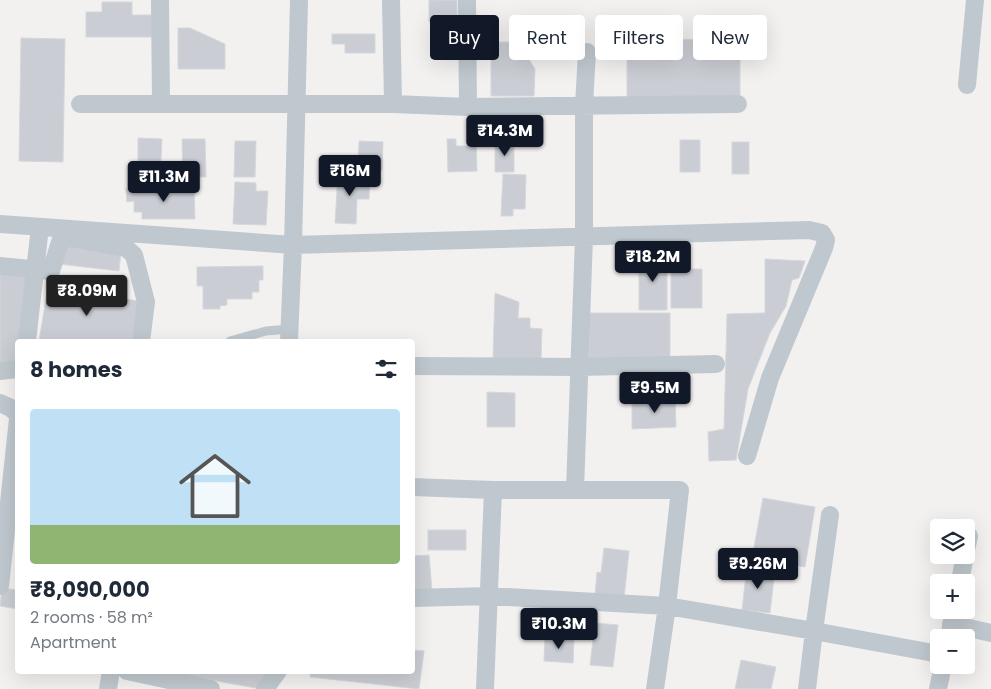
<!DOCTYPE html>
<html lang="en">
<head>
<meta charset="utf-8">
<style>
  body { margin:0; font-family:Poppins,sans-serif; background:#f2f2f3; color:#1f2937; height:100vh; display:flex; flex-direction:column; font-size:19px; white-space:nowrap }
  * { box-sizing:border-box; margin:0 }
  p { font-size:16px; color:#747a83 }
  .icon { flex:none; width:28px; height:28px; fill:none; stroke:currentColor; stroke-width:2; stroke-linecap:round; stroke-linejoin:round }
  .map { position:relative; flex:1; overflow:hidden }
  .details { position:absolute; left:15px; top:339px; width:400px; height:335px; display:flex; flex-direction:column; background:#fff; border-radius:5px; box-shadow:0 5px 20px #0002 }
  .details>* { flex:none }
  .guide { position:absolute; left:430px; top:15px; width:475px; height:45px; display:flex; gap:10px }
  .fabs { position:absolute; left:930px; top:519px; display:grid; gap:10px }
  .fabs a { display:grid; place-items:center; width:45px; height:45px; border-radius:5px; background:#fff; box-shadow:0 5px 20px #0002; font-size:25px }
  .price { position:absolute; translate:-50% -42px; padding:0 11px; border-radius:5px; background:#111827; color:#fff; font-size:16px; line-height:32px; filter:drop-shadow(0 1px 2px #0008) }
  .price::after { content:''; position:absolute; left:50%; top:30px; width:15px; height:11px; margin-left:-8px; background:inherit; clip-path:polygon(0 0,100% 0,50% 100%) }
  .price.on { background:#222; color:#fff }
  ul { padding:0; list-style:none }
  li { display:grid; align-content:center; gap:10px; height:265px; padding:0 15px }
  li span { display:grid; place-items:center; height:155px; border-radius:5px; color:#555 }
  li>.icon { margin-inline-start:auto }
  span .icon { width:90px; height:90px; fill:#fffc; stroke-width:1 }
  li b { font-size:21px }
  h2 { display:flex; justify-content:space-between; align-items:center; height:60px; padding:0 15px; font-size:21px }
  .chip { padding:0 18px; border-radius:5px; background:#fff; box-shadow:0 5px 20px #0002; font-size:18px; line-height:45px }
  .chip.on { background:#111827; color:#fff }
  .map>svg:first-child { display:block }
</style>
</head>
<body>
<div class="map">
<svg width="991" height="689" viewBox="0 0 991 689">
  <rect width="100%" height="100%" fill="#f3f0f0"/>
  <path fill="#cacdd3" stroke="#d5d7db" d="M429,0H457V22H429Z
    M102,2H132V15H152V37H86V12H102Z
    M178,28H190L225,44V69H178Z
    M332,34H375V53H345V44H332Z
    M21,38L65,39L63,162L19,161Z
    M659,39L740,40V97H627V58H635V55H641V47H645V44H659Z
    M491,42H509L525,53L535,69L534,96H491Z
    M138,138L162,139L160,179H138Z
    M182,139H205L206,177H183Z
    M447,139H456V146H468V139H476L477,171L448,172Z
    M680,140H700V172H680Z
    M235,141H256L255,177H234Z
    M359,141L383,142L382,170H358Z
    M495,142H514V172H495Z
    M732,142H749V174H732Z
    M338,174L370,176L369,199H357L356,224L335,223Z
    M503,174L526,175L525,209H513V216H501Z
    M235,182L256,183V191H268L266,225L233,224Z
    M194,187L195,219H142V212H134V201L127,202L126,189Z
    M61,244L121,251L119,271L59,264Z
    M639,256H667V310H639Z
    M765,259L805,261L799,278L792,280L786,306L770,333L748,389L736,460L709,461L708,432L724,429L727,314L765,313Z
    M263,266V280H259V292H252V299H227V305L220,306V309H203V286H197V267Z
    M671,269H702V308H671Z
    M0,271L29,276L19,341H18L15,367L0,365Z
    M48,287L138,301L132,341H39Z
    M495,293L519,302L518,318H530V328L542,329L541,359L493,358Z
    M589,313H670V359H589Z
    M487,392L515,393V427H487Z
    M675,397L676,427L632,429V404L657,403V398Z
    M763,498L815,507L805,567L752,558Z
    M428,530H466V550H428Z
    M604,548L629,551L624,599L595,596L597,572L601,573Z
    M429,555L432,591L412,592V556Z
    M747,566L775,570L770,613L742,610Z
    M2,588L18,590V609L0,606Z
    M595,623L618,625L613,667L590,665Z
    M545,637L574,639L573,663L544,661Z
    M412,650L424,651L419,689L310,677L311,671H412Z
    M741,660L776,667L771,689H735Z
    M161,671H271L261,689Z"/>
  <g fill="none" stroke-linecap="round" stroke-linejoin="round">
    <path stroke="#bfc8ce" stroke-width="9" d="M230,341L266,331L290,329"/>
    <path stroke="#bfc8ce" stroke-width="18" d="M160,0L161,104
      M391,0L393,104
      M467,0L468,107
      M967,85L975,0
      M80,104H393L468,107L738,104
      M0,224L293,245L809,230L822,233L826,240L824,248L770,378L747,456
      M0,266L51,271L61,239L71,238L126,248L134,255L146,302L141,341
      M27,341L40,227
      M289,341L293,245L299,0
      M412,366L579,367L716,364
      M0,371L18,369
      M0,403L11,408L18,415
      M412,487L493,490H680L667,606L655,689
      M575,490L584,237V105L587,52
      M830,515L814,631L939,654
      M966,550L969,536
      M960,582L965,555
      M0,586L18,419
      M412,598L489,596L667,606L814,631L807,689
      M951,624L991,633
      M949,638L954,610
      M127,671L211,689
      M108,689L111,671
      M265,689L278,671
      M485,689L493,490
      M938,689L943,665"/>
  </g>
</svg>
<div class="fabs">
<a><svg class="icon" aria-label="layers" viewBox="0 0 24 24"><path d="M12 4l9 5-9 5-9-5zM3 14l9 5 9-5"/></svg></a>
<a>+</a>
<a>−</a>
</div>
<b class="price" style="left:505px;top:157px">₹14.3M</b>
<b class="price" style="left:350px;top:197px">₹16M</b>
<b class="price" style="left:164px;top:203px">₹11.3M</b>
<b class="price" style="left:653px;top:283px">₹18.2M</b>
<b class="price on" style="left:87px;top:317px">₹8.09M</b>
<b class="price" style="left:655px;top:414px">₹9.5M</b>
<b class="price" style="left:758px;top:590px">₹9.26M</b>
<b class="price" style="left:559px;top:650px">₹10.3M</b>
<div class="guide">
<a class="chip on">Buy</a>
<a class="chip">Rent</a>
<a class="chip">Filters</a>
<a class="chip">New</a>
</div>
<section class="details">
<h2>8 homes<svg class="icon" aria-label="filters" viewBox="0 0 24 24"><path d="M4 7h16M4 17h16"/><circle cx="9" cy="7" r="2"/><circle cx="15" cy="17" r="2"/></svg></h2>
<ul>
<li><span style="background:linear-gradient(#bfe0f5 75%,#8fb573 0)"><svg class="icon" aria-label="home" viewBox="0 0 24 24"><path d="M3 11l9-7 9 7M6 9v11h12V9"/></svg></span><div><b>₹8,090,000</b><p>2 rooms · 58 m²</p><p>Apartment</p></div></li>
</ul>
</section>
</div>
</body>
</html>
